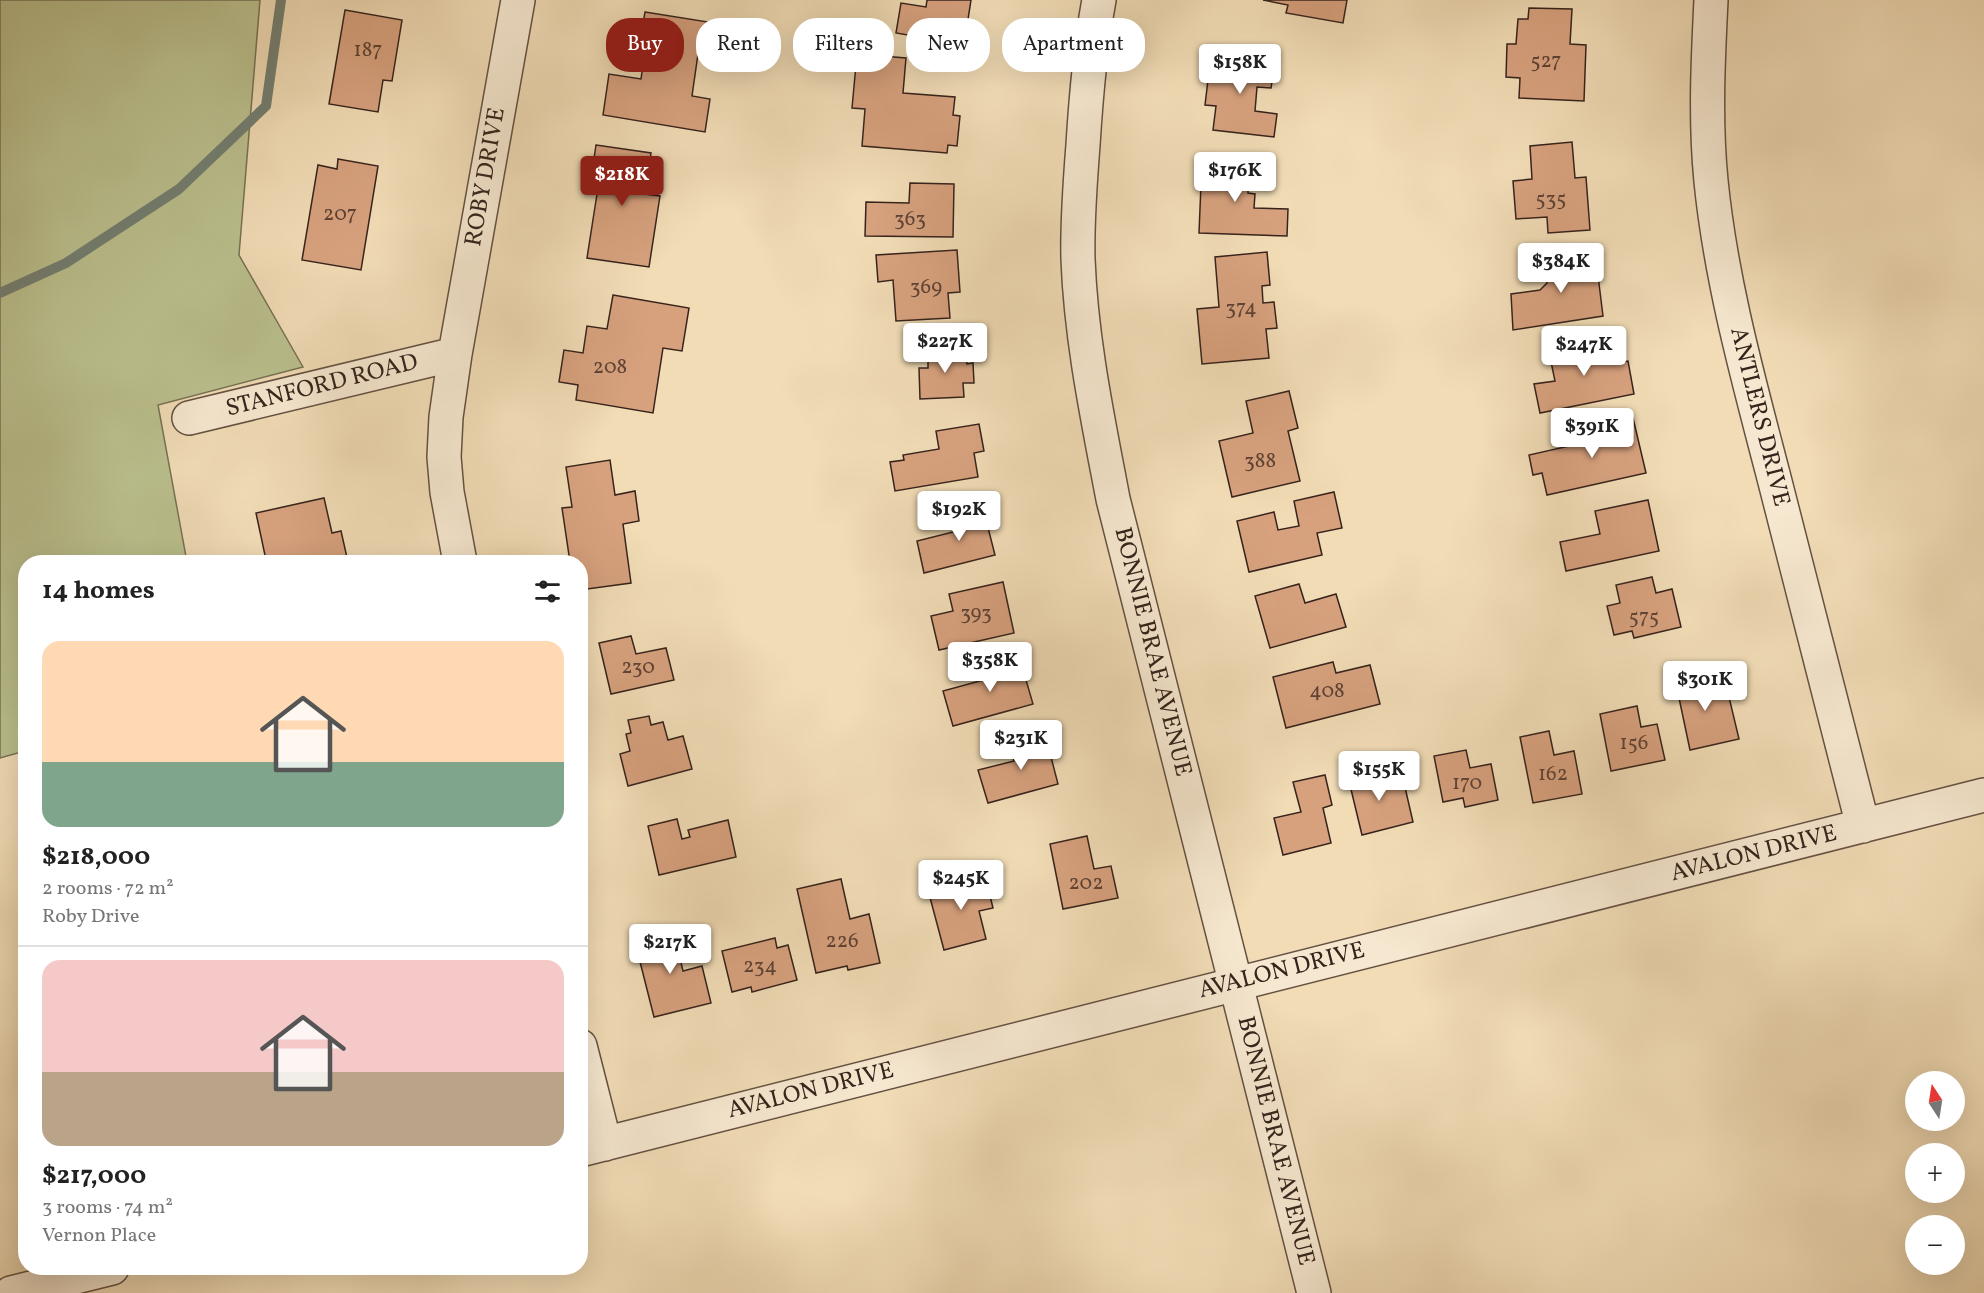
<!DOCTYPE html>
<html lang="en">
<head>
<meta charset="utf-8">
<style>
  body { margin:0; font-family:Vollkorn,serif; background:#f6f6f6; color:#222; height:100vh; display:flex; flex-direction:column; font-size:22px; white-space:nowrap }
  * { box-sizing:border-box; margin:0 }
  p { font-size:20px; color:#767676 }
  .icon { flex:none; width:33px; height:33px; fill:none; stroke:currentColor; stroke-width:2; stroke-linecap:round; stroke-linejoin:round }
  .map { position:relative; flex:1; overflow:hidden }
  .sheet { position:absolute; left:18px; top:555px; width:570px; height:720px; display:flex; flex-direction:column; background:#fff; border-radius:24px; box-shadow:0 6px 24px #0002 }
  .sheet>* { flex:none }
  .banner { position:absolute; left:606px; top:18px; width:570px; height:54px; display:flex; gap:12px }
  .needle { width:39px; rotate:348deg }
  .buttons { position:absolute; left:1905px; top:1071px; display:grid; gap:12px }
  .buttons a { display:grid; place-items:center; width:60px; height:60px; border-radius:50%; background:#fff; box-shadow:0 6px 24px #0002; font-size:30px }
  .price { position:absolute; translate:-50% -51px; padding:0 14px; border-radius:6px; background:#fff; color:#222; font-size:20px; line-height:39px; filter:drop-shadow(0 2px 3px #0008) }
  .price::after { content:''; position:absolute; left:50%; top:36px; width:18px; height:14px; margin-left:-9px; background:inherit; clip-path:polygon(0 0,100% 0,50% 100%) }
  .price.on { background:#8f2418; color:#fff }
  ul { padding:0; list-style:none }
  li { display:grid; align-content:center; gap:12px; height:318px; padding:0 24px }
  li+li { border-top:2px solid #e0e0e0 }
  li span { display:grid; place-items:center; height:186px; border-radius:18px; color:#555 }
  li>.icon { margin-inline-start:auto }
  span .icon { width:108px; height:108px; fill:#fffc; stroke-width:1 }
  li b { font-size:26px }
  h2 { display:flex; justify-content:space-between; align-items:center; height:72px; padding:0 24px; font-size:26px }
  .pill { padding:0 21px; border-radius:24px; background:#fff; box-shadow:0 6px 24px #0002; font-size:21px; line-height:54px }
  .pill.on { background:#8f2418; color:#fff }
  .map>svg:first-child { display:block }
</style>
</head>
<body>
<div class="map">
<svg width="1984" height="1293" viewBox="0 0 1984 1293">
  <rect width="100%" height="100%" fill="#f1dcb6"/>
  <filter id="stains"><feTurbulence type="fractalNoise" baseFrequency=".00333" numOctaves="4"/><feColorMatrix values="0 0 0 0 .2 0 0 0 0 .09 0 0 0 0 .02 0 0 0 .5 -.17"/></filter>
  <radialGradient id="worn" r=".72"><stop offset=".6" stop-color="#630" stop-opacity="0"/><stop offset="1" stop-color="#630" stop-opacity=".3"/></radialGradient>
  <path fill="#bac08e" stroke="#787255" stroke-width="1.5" d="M0,0H260L239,255L303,367L158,405L187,562H26L25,751L0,758Z"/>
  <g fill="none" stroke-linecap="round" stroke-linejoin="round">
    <path stroke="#737f72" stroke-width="10" d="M0,293L66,263L179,189L266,106L281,0"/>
  </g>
  <path fill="#d7a17e" stroke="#36231c" stroke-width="1.5" d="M927,0H971L964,45L896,33L901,3L926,7Z
    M1263,0H1347L1343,23L1286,13L1288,5Z
    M1529,8L1572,9L1570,44L1586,45L1584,101L1519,98L1520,78L1506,77L1507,44H1516L1518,19H1528Z
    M345,10L402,20L392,81L383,80L378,112L329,104Z
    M645,12L727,25L721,58L698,54L692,96L710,99L705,132L603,115L609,74L641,79L646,42L640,41Z
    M857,54L906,58L903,93L955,97L953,115L960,116L957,146L948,145L947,153L862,146L865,109L852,108Z
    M1211,55L1275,63L1271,88L1257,87L1255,111L1277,114L1274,137L1213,130L1216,106L1205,105Z
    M1572,142L1575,178L1586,177L1590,230L1548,233L1547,217L1516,219L1513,181L1532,179L1530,146Z
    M596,145L651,153L645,194L660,196L649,267L587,258L597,194L589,193Z
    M338,159L378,166L361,270L302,260L318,165L337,169Z
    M1202,160L1249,162L1248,193L1255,194L1254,208L1288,209L1287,236L1199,233Z
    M910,183L954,184L953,237L865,236L866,202L909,203Z
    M957,250L960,292L948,293L950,318L896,321L893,280L878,282L876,255Z
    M1595,251L1603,316L1513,330L1511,294L1540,290L1547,283L1544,268L1555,255Z
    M1267,252L1270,285L1262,286L1263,303L1274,302L1277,328L1266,329L1269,358L1202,364L1197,309L1219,307L1215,257Z
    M613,295L689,308L682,351L663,348L653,413L576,400L578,385L559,382L564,350L583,353L587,326L607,329Z
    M1610,339L1615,363L1628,361L1634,394L1540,413L1534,384L1555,381L1549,352Z
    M960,347L961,353H966L967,364L973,363L974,383H963L964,397L920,399L919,368H928V348Z
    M1289,391L1298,428L1288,431L1300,481L1232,497L1219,441L1253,433L1246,401Z
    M1633,418L1646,473L1547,495L1542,473L1533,475L1529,455L1587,442L1584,430Z
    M979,424L984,451L974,453L978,477L895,491L890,462L904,460L903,455L939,449L936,431Z
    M610,460L615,495L635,491L639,521L623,524L631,583L580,590V562H570L562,508L572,507L566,467Z
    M1334,492L1342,528L1317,533L1322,555L1249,572L1237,521L1274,512L1278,530L1299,526L1294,501Z
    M324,498L332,533L341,531L348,562H278L277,558L266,560L256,513Z
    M1648,500L1659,551L1566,571L1560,542L1600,534L1595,511Z
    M982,504L995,555L924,573L917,541L957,531L952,512Z
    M1652,577L1656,593L1672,589L1681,627L1634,638L1632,631L1614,635L1607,606L1620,603L1616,585Z
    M1003,582L1014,633L939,650L931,616L953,611L949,594Z
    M1299,584L1305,603L1336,594L1346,627L1270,648L1255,596Z
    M631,636L636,654L666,648L674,680L611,694L599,643Z
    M1019,656L1033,704L953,726L943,691L987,679L983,666Z
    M1333,662L1336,673L1370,665L1380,704L1286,728L1273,677Z
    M1711,670L1717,699L1729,697L1739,739L1690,750L1675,679Z
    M1637,706L1641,727L1657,724L1665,760L1611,771L1600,714Z
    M649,716L651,725L663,722L668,740L683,736L692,769L628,786L620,754L630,751L626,734L631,733L628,720Z
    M1549,731L1554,755L1574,751L1582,794L1533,803L1520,737Z
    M1045,734L1058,784L988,803L978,770L1014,761L1009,744Z
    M1466,750L1470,768L1491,764L1498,800L1465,807L1463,798L1443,802L1434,756Z
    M1381,768L1386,787L1404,783L1413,822L1362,835L1348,777Z
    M1325,775L1332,805L1323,808L1331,843L1283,855L1274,818L1301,812L1293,782Z
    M677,819L682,839L690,837L688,830L728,820L736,857L659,875L648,826Z
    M1087,836L1094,869L1111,866L1118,898L1063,909L1050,844Z
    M985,876L993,908L979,911L986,939L944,950L928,890Z
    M841,879L850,919L869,914L880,963L848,970L847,966L816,973L797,889Z
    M673,929L683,971L702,966L711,1003L654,1017L634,938Z
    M775,938L777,948L788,945L797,980L752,992L751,987L732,992L722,951Z"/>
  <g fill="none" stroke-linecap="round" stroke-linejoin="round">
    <defs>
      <path id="street" d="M1099,0C1090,48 1086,96 1083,145C1080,183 1077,221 1078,259C1081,340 1098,420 1113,499L1314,1293
        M1711,0C1708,60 1705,121 1711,181C1721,281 1748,378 1773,474C1803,592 1833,709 1863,826
        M189,418L455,354
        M460,562L447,492L444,457L446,417L455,354L518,0
        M580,1046L605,1144
        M580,1150L1984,795
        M11,1293L112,1268"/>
    </defs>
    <use href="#street" stroke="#655142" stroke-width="36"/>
    <use href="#street" stroke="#f6e8d0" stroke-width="33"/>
  </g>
  <g text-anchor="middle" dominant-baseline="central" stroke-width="6" stroke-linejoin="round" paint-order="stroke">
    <g font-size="21" fill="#5e4234">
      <text x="368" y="50">187</text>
      <text x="1546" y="61">527</text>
      <text x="1551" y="199">535</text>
      <text x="340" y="214">207</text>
      <text x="910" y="219">363</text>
      <text x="926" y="287">369</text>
      <text x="1241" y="308">374</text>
      <text x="610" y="367">208</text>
      <text x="1260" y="461">388</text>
      <text x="976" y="613">393</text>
      <text x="1644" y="617">575</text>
      <text x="638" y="667">230</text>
      <text x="1327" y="691">408</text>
      <text x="1634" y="743">156</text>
      <text x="1553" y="774">162</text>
      <text x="1467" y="783">170</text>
      <text x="1086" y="883">202</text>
      <text x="842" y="941">226</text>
      <text x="760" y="966">234</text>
    </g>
    <g font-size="24" fill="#36231c" stroke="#f6e8d0">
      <text transform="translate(486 177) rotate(-80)">ROBY DRIVE</text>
      <text transform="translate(322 386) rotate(-14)">STANFORD ROAD</text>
      <text transform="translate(1759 417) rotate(76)">ANTLERS DRIVE</text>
      <text transform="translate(1152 652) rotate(76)">BONNIE BRAE AVENUE</text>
      <text transform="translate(1754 854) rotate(-14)">AVALON DRIVE</text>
      <text transform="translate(1282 971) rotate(-14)">AVALON DRIVE</text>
      <text transform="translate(811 1091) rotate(-14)">AVALON DRIVE</text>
      <text transform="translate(1275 1141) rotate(76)">BONNIE BRAE AVENUE</text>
    </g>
  </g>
  <rect width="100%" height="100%" filter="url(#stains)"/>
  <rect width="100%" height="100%" fill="url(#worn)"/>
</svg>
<div class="buttons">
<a><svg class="needle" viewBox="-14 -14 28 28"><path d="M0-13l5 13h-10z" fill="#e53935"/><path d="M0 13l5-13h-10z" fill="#767676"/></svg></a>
<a>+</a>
<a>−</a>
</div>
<b class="price" style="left:1240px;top:95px">$158K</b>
<b class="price" style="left:1235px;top:203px">$176K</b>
<b class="price on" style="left:622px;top:207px">$218K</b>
<b class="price" style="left:1561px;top:294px">$384K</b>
<b class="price" style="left:945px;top:374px">$227K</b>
<b class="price" style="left:1584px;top:377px">$247K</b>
<b class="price" style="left:1592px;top:459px">$391K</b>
<b class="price" style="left:959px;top:542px">$192K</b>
<b class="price" style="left:990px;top:693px">$358K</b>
<b class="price" style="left:1705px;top:712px">$301K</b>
<b class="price" style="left:1021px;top:771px">$231K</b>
<b class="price" style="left:1379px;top:802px">$155K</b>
<b class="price" style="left:961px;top:911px">$245K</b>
<b class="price" style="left:670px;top:975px">$217K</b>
<div class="banner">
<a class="pill on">Buy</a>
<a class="pill">Rent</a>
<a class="pill">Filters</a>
<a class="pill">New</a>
<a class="pill">Apartment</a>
</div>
<section class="sheet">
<h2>14 homes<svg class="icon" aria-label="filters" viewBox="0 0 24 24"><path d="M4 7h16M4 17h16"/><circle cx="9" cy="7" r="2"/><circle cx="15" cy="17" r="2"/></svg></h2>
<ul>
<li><span style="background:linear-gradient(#ffd9b3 65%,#7fa58c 0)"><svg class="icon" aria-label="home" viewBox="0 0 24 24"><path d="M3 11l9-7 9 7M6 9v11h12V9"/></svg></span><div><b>$218,000</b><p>2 rooms · 72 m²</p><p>Roby Drive</p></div></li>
<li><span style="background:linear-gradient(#f6c9c9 60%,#b9a48a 0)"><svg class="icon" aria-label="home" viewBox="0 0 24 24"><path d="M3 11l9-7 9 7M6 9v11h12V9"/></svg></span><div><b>$217,000</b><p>3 rooms · 74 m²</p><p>Vernon Place</p></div></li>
</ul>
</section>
</div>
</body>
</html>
